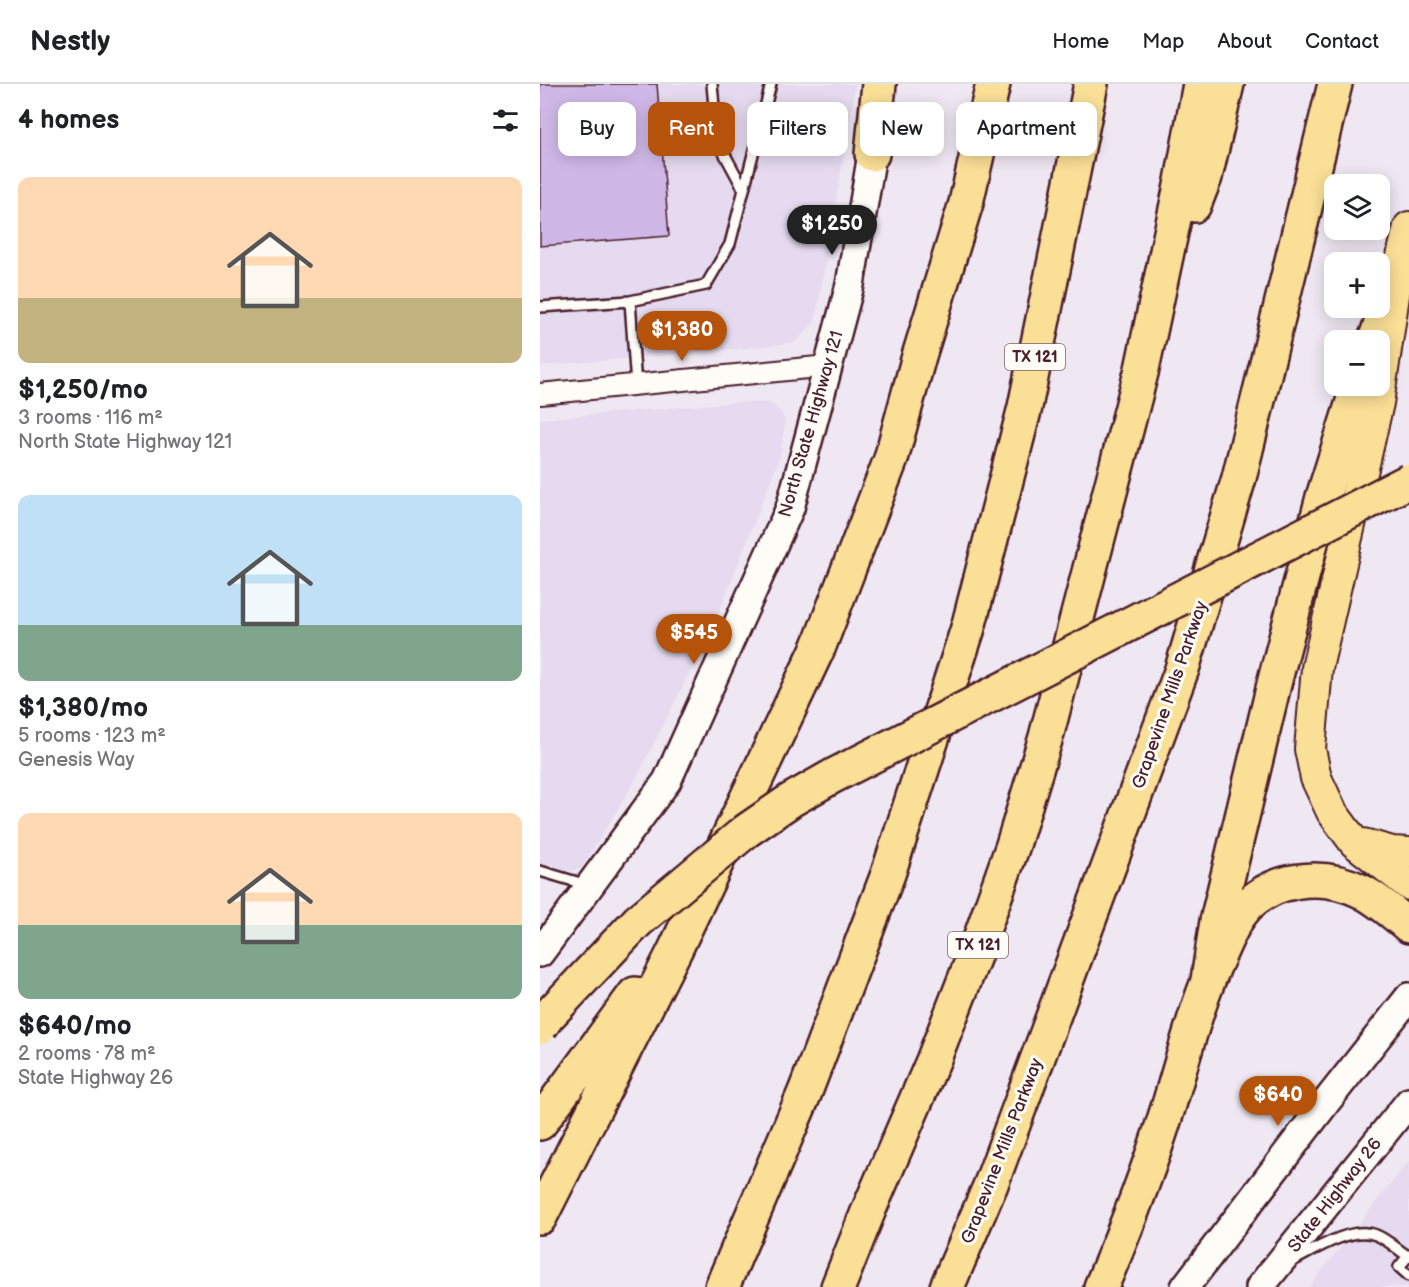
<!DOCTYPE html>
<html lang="en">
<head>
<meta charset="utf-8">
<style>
  body { margin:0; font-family:"Balsamiq Sans",sans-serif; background:#f6f6f6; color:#202124; height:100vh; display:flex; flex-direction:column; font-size:22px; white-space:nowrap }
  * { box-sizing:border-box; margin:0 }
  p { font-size:20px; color:#757577 }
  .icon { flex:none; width:33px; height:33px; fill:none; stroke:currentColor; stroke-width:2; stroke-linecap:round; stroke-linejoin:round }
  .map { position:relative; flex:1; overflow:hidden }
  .panel { display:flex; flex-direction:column; background:#fff; width:540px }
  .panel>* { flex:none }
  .banner { position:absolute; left:18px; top:18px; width:570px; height:54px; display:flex; gap:12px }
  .controls { position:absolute; left:784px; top:90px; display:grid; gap:12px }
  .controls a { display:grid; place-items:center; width:66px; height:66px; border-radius:12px; background:#fff; box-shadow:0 3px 15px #0003; font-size:30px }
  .price { position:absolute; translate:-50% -51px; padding:0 14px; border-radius:21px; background:#b45309; color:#fff; font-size:20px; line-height:39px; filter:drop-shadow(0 2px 3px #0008) }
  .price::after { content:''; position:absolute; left:50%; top:36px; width:18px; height:14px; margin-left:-9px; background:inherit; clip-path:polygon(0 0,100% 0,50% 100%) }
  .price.on { background:#222; color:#fff }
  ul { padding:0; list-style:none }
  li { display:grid; align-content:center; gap:12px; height:318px; padding:0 18px }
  li span { display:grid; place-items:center; height:186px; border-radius:12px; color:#555 }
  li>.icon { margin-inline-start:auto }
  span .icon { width:108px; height:108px; fill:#fffc; stroke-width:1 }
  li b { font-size:26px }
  h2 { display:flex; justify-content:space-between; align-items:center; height:72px; padding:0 18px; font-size:26px }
  .pill { padding:0 21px; border-radius:12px; background:#fff; box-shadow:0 3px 15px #0003; font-size:21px; line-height:54px }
  .pill.on { background:#b45309; color:#fff }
  header { display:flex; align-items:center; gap:36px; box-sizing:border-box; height:84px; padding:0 30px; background:#fff; border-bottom:2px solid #e0e0e0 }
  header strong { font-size:28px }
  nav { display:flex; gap:33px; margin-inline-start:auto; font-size:21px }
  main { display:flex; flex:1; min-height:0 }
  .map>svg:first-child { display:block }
</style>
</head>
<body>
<header>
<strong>Nestly</strong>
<nav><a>Home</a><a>Map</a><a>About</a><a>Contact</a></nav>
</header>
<main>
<section class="panel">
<h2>4 homes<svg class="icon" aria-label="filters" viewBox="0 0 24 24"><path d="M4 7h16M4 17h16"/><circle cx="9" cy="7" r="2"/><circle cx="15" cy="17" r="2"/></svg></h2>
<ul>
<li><span style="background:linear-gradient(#ffd9b3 65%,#c2b280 0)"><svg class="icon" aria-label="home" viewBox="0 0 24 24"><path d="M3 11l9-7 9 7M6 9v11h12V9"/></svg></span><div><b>$1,250/mo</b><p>3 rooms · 116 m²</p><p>North State Highway 121</p></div></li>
<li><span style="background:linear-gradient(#bfe0f5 70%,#7fa58c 0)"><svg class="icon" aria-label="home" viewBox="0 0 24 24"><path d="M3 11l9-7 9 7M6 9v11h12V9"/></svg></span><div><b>$1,380/mo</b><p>5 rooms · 123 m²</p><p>Genesis Way</p></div></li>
<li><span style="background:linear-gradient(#ffd9b3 60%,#7fa58c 0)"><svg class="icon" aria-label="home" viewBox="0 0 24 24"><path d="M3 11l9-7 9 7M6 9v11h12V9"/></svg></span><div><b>$640/mo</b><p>2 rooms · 78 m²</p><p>State Highway 26</p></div></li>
</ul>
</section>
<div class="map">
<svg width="869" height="1203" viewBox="0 0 869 1203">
  <rect width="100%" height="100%" fill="#efe8f2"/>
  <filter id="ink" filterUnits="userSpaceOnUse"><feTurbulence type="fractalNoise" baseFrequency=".0167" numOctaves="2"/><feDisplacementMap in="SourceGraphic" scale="12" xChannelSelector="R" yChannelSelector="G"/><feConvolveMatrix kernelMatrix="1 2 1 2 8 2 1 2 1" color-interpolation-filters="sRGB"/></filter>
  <g filter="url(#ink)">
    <path fill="#e5daef" d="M0,0H316L275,238L256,258L229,262L0,282Z
      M200,318L230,319L242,329L245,340L240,373L176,536L95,697L41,785L15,789L0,782V335Z
      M869,1077V1203H769L821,1137Z"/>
    <path fill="#cfb8e7" stroke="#4a1f2b" stroke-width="1.5" d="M0,0H117L129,152L0,162Z"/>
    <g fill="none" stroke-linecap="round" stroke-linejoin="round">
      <defs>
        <path id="service" d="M172,0L177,56L204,106
          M90,217L96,302
          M0,223L90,217L166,201L190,160L231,0
          M0,787L47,801
          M869,1171L859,1183L869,1192
          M751,1178C772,1167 812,1141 836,1151C847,1155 858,1166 868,1172"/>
        <path id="minor" d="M0,310L288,282"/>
        <path id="secondary" d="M0,869L127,697L250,424L310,201L332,70L333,49
          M645,1203L787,1017L869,913
          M720,1203L869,1018"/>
        <path id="primary" d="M869,143L856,198L838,319L777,584L770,665L776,694L792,728L814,758L869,801
          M823,760L852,768L869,769"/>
        <path id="motorway" d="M332,70L339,0
          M654,121L665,93L687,0
          M835,256L856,198
          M668,896L677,837L735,596L783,413L818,302
          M0,1039L95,910
          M0,1133L135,866L279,562L351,375L379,272L426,119L453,0
          M182,1203L265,1008L348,790L428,544L485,323L551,0
          M298,1203L330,1123L393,977L434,872L473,761L506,653L602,285L642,97L660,0
          M407,1203L451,1100L642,585L699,394L795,0
          M561,1203C586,1145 609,1085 628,1024C644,972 657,918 680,869C686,855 692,841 701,829C729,793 782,788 821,807C839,816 854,830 869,842"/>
      </defs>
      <use href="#service" stroke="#4a1f2b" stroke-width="14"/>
      <use href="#minor" stroke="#4a1f2b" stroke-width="24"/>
      <use href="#secondary" stroke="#4a1f2b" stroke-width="32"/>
      <use href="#primary" stroke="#4a1f2b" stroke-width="34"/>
      <use href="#motorway" stroke="#4a1f2b" stroke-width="38"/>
      <use href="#service" stroke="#fdfcf7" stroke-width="9"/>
      <use href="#minor" stroke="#fdfcf7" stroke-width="20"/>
      <use href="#secondary" stroke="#fdfcf7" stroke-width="27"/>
      <use href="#primary" stroke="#fadf96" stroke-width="30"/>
      <use href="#motorway" stroke="#fadf96" stroke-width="33"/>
      <defs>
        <path id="motorway-bridge" d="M0,943L7,933L98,837L206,747L251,716L293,692L869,397"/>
      </defs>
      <use href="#motorway-bridge" stroke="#4a1f2b" stroke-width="38" stroke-linecap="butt"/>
      <use href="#motorway-bridge" stroke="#fadf96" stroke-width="33"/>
    </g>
  </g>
  <g text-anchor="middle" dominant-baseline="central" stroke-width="6" stroke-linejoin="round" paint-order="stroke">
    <g fill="#fdfcf7" stroke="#806168" stroke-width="1.5">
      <rect x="465" y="260" width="60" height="26" rx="4.5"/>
      <rect x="408" y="848" width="60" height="26" rx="4.5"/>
    </g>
    <g font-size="16" font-weight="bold" fill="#4a1f2b">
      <text x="495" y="273">TX 121</text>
      <text x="438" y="861">TX 121</text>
    </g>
    <g font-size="18" fill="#4a1f2b" stroke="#fdfcf7">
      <text transform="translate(271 340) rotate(-74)">North State Highway 121</text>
      <text transform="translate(630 611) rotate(-71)">Grapevine Mills Parkway</text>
      <text transform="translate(462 1067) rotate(-69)">Grapevine Mills Parkway</text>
      <text transform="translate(795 1111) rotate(-52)">State Highway 26</text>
    </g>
  </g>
</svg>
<div class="controls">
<a><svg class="icon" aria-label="layers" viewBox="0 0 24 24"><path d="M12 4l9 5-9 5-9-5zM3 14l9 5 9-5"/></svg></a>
<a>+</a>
<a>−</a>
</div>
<b class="price on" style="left:292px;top:172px">$1,250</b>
<b class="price" style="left:142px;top:278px">$1,380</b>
<b class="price" style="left:154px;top:581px">$545</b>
<b class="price" style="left:738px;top:1043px">$640</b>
<div class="banner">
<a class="pill">Buy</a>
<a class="pill on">Rent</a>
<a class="pill">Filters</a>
<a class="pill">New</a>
<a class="pill">Apartment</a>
</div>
</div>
</main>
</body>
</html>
